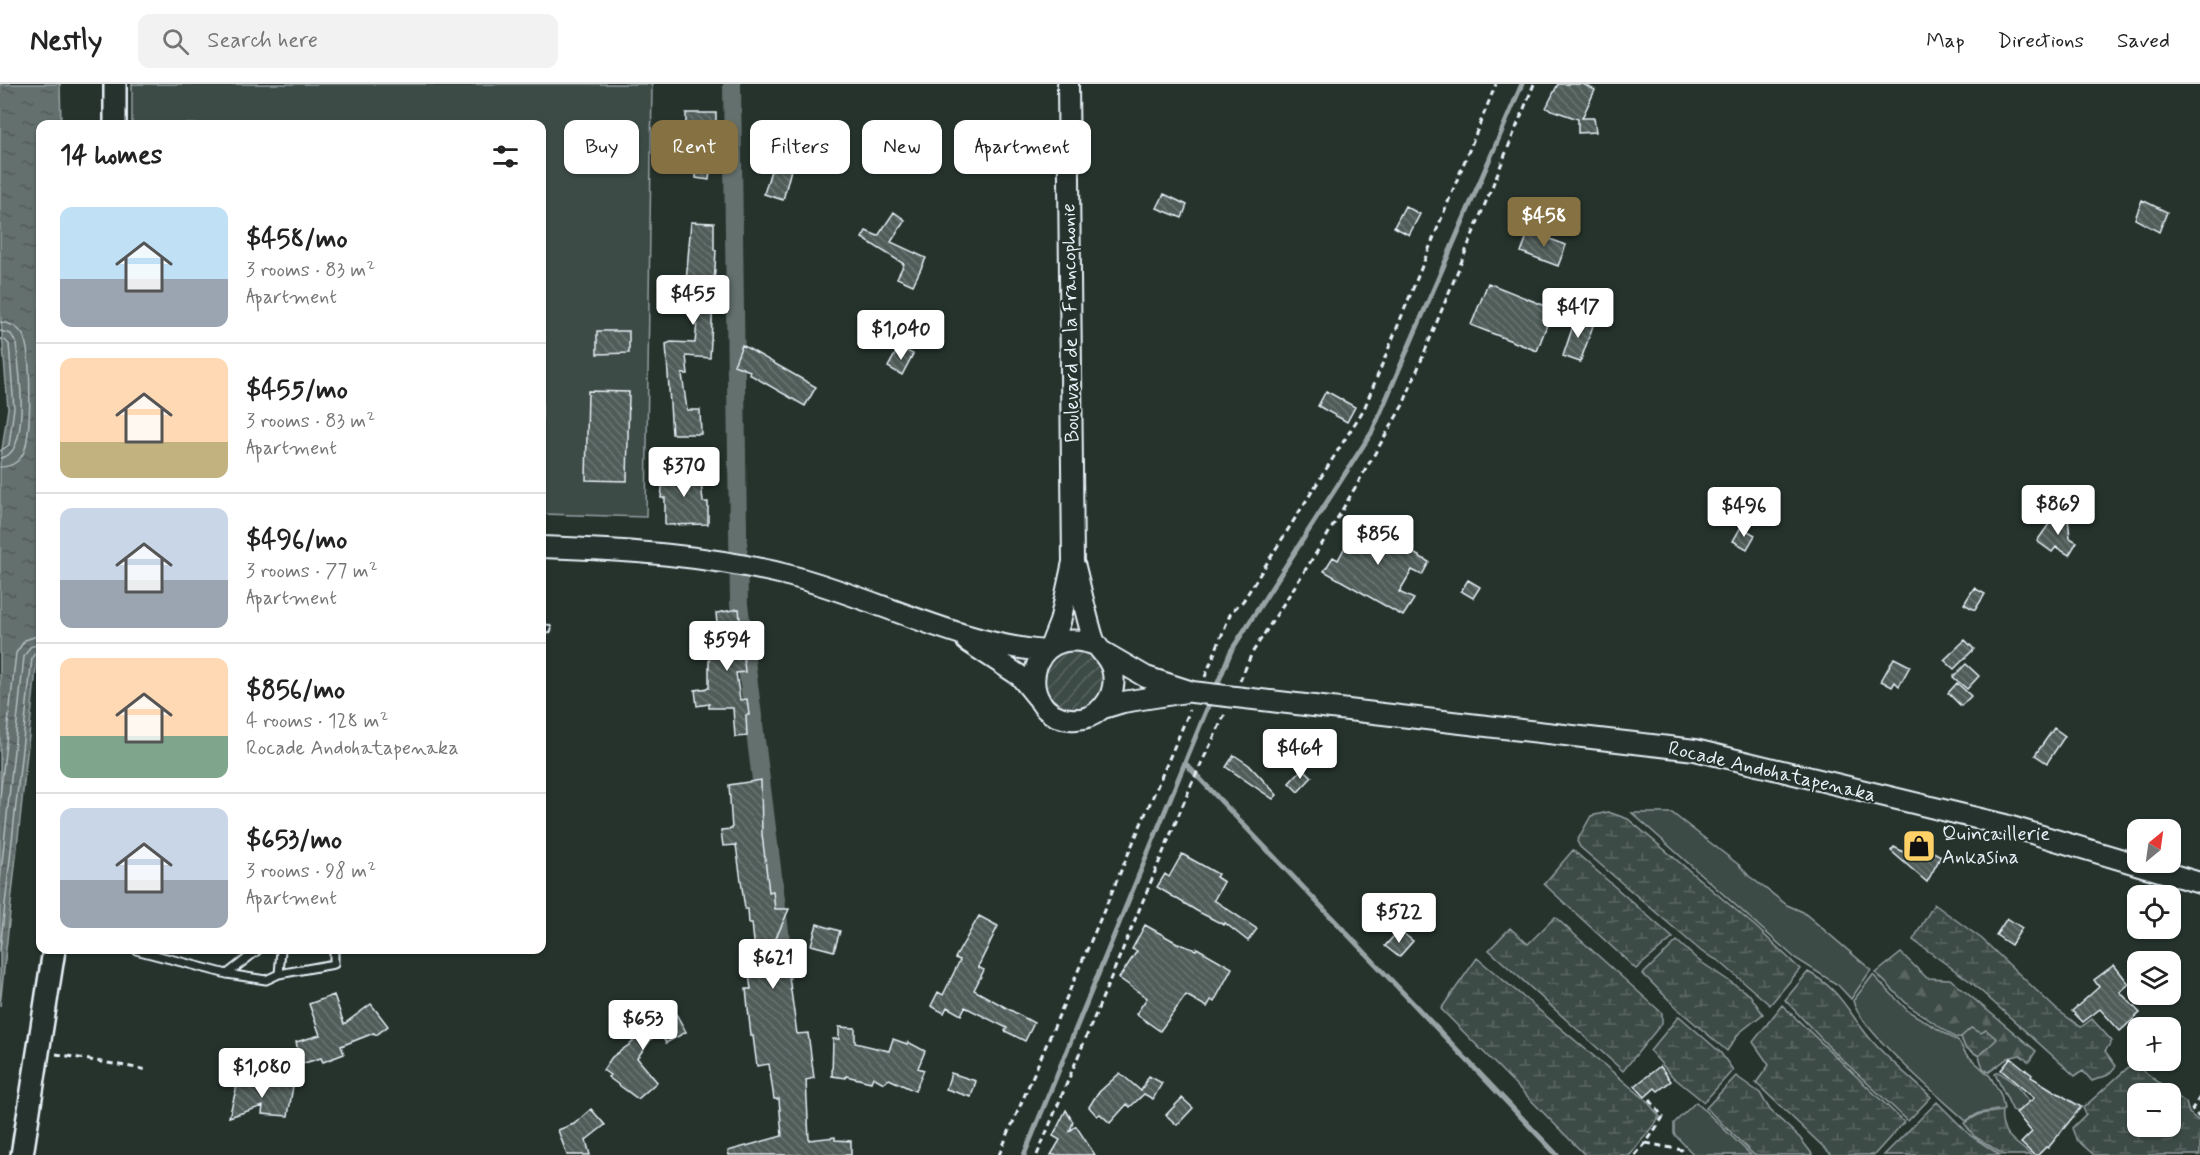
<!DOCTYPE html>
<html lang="en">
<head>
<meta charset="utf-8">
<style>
  body { margin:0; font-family:Mynerve,sans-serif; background:#f2f2f2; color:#222; height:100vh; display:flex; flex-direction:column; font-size:22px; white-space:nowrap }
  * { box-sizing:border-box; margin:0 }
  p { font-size:20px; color:#767676 }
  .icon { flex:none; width:33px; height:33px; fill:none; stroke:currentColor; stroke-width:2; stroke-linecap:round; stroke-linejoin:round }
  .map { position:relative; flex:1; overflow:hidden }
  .drawer { position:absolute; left:36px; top:36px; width:510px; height:834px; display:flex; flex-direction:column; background:#fff; border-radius:12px; box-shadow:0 2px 4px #0004 }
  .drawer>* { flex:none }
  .guide { position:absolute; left:564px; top:36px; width:570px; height:54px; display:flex; gap:12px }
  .needle { width:39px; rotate:29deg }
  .buttons { position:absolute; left:2127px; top:735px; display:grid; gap:12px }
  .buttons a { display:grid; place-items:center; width:54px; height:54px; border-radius:12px; background:#fff; box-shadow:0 2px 4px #0004; font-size:30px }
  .price { position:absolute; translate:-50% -51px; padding:0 14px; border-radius:6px; background:#fff; color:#222; font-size:20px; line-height:39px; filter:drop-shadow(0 2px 3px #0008) }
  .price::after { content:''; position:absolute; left:50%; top:36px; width:18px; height:14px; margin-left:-9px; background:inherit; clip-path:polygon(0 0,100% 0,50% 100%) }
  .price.current { background:#857141; color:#fff }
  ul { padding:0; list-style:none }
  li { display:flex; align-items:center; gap:18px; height:150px; padding:0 24px }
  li+li { border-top:2px solid #e0e0e0 }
  li span { display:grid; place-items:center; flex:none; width:168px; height:120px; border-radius:12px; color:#555 }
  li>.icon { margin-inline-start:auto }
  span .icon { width:72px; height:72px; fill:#fffc; stroke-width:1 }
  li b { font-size:26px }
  h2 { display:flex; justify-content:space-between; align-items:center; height:72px; padding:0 24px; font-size:26px }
  .tag { padding:0 21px; border-radius:12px; background:#fff; box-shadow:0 2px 4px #0004; font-size:21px; line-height:54px }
  .tag.current { background:#857141; color:#fff }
  header { display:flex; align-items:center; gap:36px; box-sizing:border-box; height:84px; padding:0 30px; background:#fff; border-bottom:2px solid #e0e0e0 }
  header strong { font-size:28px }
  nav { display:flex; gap:33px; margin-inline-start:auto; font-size:21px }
  .search { width:420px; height:54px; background:#f2f2f2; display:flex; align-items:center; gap:15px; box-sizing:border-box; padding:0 21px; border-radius:12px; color:#767676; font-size:22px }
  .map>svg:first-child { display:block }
</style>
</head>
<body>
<header>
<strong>Nestly</strong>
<div class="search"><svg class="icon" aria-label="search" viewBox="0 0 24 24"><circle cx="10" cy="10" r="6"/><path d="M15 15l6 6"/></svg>Search here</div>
<nav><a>Map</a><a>Directions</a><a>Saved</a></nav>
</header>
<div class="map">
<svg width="2200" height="1071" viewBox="0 0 2200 1071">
  <defs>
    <pattern id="forest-firs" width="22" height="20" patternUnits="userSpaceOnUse" patternTransform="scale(1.5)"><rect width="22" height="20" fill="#3e4b47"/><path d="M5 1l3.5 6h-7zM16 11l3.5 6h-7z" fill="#5a6562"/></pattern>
    <pattern id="wetland-marsh" width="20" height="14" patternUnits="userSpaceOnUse" patternTransform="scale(1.5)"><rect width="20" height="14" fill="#3e4b47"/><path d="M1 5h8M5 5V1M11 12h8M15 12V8" fill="none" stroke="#5a6562"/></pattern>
    <pattern id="garden-furrows" width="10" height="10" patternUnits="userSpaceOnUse" patternTransform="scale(1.5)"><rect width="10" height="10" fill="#3e4b47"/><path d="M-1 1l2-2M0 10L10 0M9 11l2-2" fill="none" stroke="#5a6562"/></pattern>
    <pattern id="water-ripples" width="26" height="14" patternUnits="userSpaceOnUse" patternTransform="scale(1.5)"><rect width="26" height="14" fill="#636f6d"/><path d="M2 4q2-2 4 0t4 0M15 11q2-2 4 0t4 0" fill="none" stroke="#535a5a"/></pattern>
    <pattern id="building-back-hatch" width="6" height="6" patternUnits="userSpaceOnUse" patternTransform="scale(1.5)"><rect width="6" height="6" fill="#505c59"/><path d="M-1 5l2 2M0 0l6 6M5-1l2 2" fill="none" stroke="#697472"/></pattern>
  </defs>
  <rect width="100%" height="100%" fill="#26332d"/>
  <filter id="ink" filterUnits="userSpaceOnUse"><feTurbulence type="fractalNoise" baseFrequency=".0167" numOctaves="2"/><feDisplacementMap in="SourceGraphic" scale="12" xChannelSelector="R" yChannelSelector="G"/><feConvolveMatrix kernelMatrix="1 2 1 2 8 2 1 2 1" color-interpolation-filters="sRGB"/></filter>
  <g filter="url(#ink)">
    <path fill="#3e4b47" stroke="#939ea0" stroke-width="1.5" d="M132,0H652L646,433L542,430V40H132Z
      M1632,729H1672L1739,781L1749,792L1787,821L1803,828L1871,886L1851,915L1838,901L1795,874Z
      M1873,891L1908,927L1959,958L1966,970L1990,992L2001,1011L2004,1025L1979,1029L1966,1037C1941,1014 1860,946 1853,917Z
      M1696,1018L1751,1071H1694L1674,1050V1039Z"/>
    <path fill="url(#forest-firs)" stroke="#939ea0" stroke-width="1.5" d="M1901,869L1927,894L1950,895L2036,967L2029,978L2020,971L2008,974L1989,988L1983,984L1979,972L1965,963L1961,953L1956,954L1909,922L1876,889Z
      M1999,988L2015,1000L2031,1020L2021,1027H2013L1995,990Z"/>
    <path fill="url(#wetland-marsh)" stroke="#939ea0" stroke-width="1.5" fill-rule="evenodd" d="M1608,728L1628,735L1756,843L1800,885L1770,921L1719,877L1702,868L1580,763L1577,757L1591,732Z
      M1573,766L1673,854L1636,885L1544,800Z
      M1934,820L1982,855L2056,925L2081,943L2092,935L2112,957L2105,967L2116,982L2108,991L2092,997L2083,987L2075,992L1971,898L1913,856Z
      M1555,833L1662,929V939L1623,987L1489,866L1510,844L1528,860Z
      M1677,857L1698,876L1750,911L1763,930L1739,949L1727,967L1679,926L1643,890Z
      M1477,874L1646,1016L1660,1033L1630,1071H1585L1441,925Z
      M1808,888C1841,905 1850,932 1873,958C1891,978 1912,995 1931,1013L1908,1037L1832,966L1785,916Z
      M1782,921L1904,1038L1874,1071H1832L1756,999L1769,981L1753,958Z
      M1679,932L1720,968L1733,986L1704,1018L1673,993L1650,967Z
      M1971,944L1981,949L1986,946L1997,955L1979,972L1965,963L1961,953Z
      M2133,979L2186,1019L2189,1029L2200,1038V1071H2094L2076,1055L2072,1044L2086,1030L2083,1024ZM2138,1010H2170V1042H2138Z
      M1736,992L1760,1009L1770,1026L1800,1054L1813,1071H1754L1706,1024Z
      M1937,1018L1971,1052L2000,1071H1884Z
      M2002,1027C1999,1051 2015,1057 2031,1071H2004L1974,1052L1964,1039L1980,1030Z"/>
    <path fill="url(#garden-furrows)" stroke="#939ea0" stroke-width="1.5" d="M1088,563L1107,587C1105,595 1105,604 1101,610C1085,637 1053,624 1042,601L1049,570Z"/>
    <path fill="url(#water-ripples)" stroke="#98a3a5" stroke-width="1.5" d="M0,0H60L61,40H40V548L0,922V380L8,324L0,225Z"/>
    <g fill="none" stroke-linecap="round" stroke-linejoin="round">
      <path stroke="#b3bdc0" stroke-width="1.5" d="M0,238C10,239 18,242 23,251C32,269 32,352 23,370C18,379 10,383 0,383
        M0,247L11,250L16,259C19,281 32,372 0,374
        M0,255L5,256L9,260L14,324L9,361L0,367
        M0,713L16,569L25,556L40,551
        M0,797L24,573L30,563L40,560
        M0,866L32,574L35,569L40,568"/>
      <path stroke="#98a3a5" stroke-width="5" d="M1215,606L1231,567L1372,348L1522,0
        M1185,679L1557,1071
        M1024,1071L1211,615"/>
      <path stroke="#636f6d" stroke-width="18" d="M732,0L739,520L785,888"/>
    </g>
    <path fill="url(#building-back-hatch)" stroke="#e8f1f8" stroke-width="1.5" d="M1558,0H1583L1595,6L1582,34H1594L1596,48L1578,49V35L1546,24Z
      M686,29H716V79L711,78L709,96L696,94V83L689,84V44H686Z
      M775,73L793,78L783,116L764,110Z
      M1164,110L1187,121L1182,134L1157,124Z
      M2142,116L2167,128L2159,148L2135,135Z
      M1405,122L1420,130L1409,151L1394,143Z
      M894,128L905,136L891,158L926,174L913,201L897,194L904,180L862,154L866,147L878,152Z
      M691,138L714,139V166H716L710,274L686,272L688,290H682L687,326H700L701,350H672L666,260L671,258L695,259L698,228L688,227L691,198H686Z
      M1529,147L1566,161L1558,182L1521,168Z
      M1488,199L1553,225L1537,267L1471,241Z
      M1576,233L1594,239L1580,278L1563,272Z
      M597,247H629V269L597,270Z
      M742,261L816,303L805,322L749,290L750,287L734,281Z
      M899,263L913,270L902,291L888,283Z
      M588,307L629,308L627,397L586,396Z
      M1326,307L1355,323L1347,338L1318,322Z
      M664,386H700L703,418H708V440L665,441V414H661Z
      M2068,433L2070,454L2077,458L2069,471L2056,463L2052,468L2037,457L2049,440V434Z
      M1366,436L1413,463L1410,467L1429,478L1422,491L1412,486L1399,508L1414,515L1403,532L1324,487L1333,473L1338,476L1354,446L1359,448Z
      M1741,443L1755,451L1747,465L1733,457Z
      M1468,496L1480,503L1473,514L1461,507Z
      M1974,504L1985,510L1975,526L1964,520Z
      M739,525L745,588L736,589L740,616L747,615L749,631H746L747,652L735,653L733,624H709V620L697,622L695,606L709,604V570L717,569L716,560L719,559L716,529Z
      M1965,556L1974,565L1954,585L1944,576Z
      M1894,574L1910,582L1899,602L1895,598L1892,603L1881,597Z
      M1966,580L1979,592L1967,605L1953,593Z
      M1957,599L1971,612L1961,622L1948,609Z
      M2054,644L2065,652L2047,679L2035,671Z
      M1234,671L1249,681L1277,711L1273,715L1226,683Z
      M1303,684L1312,693L1298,708L1289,699Z
      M761,696L762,750L769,808L773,807L775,825H789L771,865L785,864L797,950L808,949L814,994L806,996L809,1056L835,1053V1056L851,1057V1071H729L728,1067L782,1052L779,1015H774L769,980L757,982L753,952H751L746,905H751L747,876H756L752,839H749L748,825H745L736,761L723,762L721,746L732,745L729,701Z
      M1894,763L1919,776L1926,764L1941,772L1927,798L1891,767Z
      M1182,770L1218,790L1216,793L1224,798L1214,816L1257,845L1248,857L1225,839L1224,841L1197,827L1157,803L1165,790L1169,793Z
      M979,832L998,842L978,883L984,886L974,906L1034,939L1025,957L1005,947L1007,944L965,923L961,931L947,923L944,929L931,922L938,908L943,911L960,876L955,874Z
      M2007,834L2022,844L2011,861L1996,851Z
      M817,840L840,847L834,867L811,861Z
      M1145,841L1179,860L1196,866L1197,864L1232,884L1214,918L1211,916L1207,923L1186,911L1160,947L1136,930L1147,914L1119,894L1137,867L1132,865Z
      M1399,846L1413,857L1399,873L1385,862Z
      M2114,881L2129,900L2120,908L2140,929L2120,947L2100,925L2083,938L2072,927L2099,903L2094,896Z
      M334,911L344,940L371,920L388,942L376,951L374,949L341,962L344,970L323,978L321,974L301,980L296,958L320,951L309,920Z
      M669,917L686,948L666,959L658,946L637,974L657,998L638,1015L608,993L610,991L603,986L612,973L633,958L629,950L653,940L646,929Z
      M839,943L855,944V959L889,967L893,955L907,960L908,958L925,967L918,984L924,986L915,1007L889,995L884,999L873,993L871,998L846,992V994L832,992L833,955H839Z
      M2011,974L2032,991L2031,993L2081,1023L2048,1064L2046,1063L2038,1071H2034L2021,1059L2032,1048L2016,1029L2034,1014L2001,986Z
      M1660,982L1671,997L1658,1007L1655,1004L1645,1013L1635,1002Z
      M951,989L976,997L971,1013L946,1005Z
      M1120,989L1141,1007L1149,992L1162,999L1153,1015L1144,1010L1130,1023L1127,1020L1110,1039L1100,1030L1097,1032L1089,1023L1097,1010Z
      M238,998L268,1006L270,999L293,1002L288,1032L262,1030L263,1022L229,1033Z
      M1182,1014L1193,1024L1177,1041L1166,1031Z
      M591,1025L605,1041L586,1056L590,1071H567L558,1046L574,1040Z
      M1066,1026L1073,1038L1070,1047L1076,1042L1095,1071H1051L1060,1056L1053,1052Z"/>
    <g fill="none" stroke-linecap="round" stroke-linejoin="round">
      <defs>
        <path id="service" d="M542,545H547
          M136,866L227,890L266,896L279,890L334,880V866
          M227,890L258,866
          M279,890L281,866"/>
        <path id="secondary" d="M542,463C626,466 709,471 791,492C873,513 961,561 1045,567
          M1075,483C1081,507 1086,531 1093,554C1096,563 1103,568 1108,576C1118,592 1114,614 1100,626C1092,633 1081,636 1070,635C1014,631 1025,535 1096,561
          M967,557L1020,592L1037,613
          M1051,561L1060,538L1073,478L1068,0
          M1103,568L1146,593L1192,608L1695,666L2005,741L2200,799
          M1100,625L1123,618L1186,608"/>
        <path id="primary" d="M115,0V40
          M22,1071L54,866"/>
      </defs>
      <use href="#service" stroke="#e8f1f8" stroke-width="11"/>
      <use href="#secondary" stroke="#e8f1f8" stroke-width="24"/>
      <use href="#primary" stroke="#e8f1f8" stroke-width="26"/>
      <path stroke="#e8f1f8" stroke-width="3" stroke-dasharray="6 4.5" stroke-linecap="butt" d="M1205,593L1231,528L1243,517L1364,325L1496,0
        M1240,597L1252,569L1327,452L1403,321L1534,0
        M56,970L148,986
        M2200,1013L2192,1025L2200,1034
        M1650,1016L1663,1033L1646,1059L1682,1066L1685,1071
        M999,1071L1190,626
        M1037,1071L1192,699L1225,630
        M1635,1071L1646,1059"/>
      <use href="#service" stroke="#26332d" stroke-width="7"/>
      <use href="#secondary" stroke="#26332d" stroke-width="20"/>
      <use href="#primary" stroke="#26332d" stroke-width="21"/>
    </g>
  </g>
  <defs>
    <symbol id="shop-square" viewBox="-11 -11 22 22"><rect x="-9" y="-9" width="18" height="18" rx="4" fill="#ffd166" stroke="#26332d"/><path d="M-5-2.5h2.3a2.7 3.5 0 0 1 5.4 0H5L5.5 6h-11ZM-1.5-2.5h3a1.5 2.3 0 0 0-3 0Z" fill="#111"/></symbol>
  </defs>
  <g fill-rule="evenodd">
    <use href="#shop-square" x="1900" y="743" width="38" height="38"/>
  </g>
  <g text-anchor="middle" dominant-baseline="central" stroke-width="4.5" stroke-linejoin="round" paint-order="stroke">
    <g font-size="20" fill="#e8f1f8" stroke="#26332d">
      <text transform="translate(1071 239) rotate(-91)">Boulevard de la Francophonie</text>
      <text transform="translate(1772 688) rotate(13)">Rocade Andohatapenaka</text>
    </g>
    <g font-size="20" fill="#e8f1f8" stroke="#26332d" text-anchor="start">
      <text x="1942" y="750">Quincaillerie<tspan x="1942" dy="23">Ankasina</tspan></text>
    </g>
  </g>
</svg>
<div class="buttons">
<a><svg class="needle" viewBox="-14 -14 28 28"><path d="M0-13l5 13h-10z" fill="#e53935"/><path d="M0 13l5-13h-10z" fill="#767676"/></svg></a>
<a><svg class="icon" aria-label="locate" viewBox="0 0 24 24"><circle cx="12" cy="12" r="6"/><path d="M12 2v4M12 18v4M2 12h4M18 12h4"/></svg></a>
<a><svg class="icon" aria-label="layers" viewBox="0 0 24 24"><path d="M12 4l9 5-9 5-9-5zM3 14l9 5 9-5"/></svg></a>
<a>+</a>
<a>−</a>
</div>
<b class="price current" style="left:1544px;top:164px">$458</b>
<b class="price" style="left:693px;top:242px">$455</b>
<b class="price" style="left:1578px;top:255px">$417</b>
<b class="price" style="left:901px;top:277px">$1,040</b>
<b class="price" style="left:684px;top:414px">$370</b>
<b class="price" style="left:2058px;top:452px">$869</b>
<b class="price" style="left:1744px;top:454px">$496</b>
<b class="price" style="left:1378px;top:482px">$856</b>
<b class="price" style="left:727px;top:588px">$594</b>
<b class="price" style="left:1300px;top:696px">$464</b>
<b class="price" style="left:1399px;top:860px">$522</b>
<b class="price" style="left:773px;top:906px">$621</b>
<b class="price" style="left:643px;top:967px">$653</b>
<b class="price" style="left:262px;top:1015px">$1,080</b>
<div class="guide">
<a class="tag">Buy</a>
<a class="tag current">Rent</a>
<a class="tag">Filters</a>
<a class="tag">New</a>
<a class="tag">Apartment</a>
</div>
<section class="drawer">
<h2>14 homes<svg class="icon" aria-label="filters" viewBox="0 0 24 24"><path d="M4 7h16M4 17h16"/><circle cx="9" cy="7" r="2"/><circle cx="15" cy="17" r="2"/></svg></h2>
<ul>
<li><span style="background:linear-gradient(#bfe0f5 60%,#9aa5b1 0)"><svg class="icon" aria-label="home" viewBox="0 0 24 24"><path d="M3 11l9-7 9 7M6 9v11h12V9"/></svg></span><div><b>$458/mo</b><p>3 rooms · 83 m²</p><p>Apartment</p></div></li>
<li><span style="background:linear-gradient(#ffd9b3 70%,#c2b280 0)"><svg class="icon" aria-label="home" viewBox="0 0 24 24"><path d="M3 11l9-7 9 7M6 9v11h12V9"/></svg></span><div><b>$455/mo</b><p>3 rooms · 83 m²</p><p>Apartment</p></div></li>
<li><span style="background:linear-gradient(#c9d6e8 60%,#9aa5b1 0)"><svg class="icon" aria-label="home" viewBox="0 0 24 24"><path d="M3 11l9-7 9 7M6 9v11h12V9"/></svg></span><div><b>$496/mo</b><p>3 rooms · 77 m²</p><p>Apartment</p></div></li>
<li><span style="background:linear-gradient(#ffd9b3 65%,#7fa58c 0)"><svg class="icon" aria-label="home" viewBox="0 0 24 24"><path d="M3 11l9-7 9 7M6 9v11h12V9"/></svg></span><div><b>$856/mo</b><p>4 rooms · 128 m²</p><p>Rocade Andohatapenaka</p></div></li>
<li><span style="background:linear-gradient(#c9d6e8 60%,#9aa5b1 0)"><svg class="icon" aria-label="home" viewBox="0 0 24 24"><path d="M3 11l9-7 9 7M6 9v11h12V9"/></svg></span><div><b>$653/mo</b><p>3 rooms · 98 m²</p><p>Apartment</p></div></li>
</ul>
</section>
</div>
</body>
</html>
